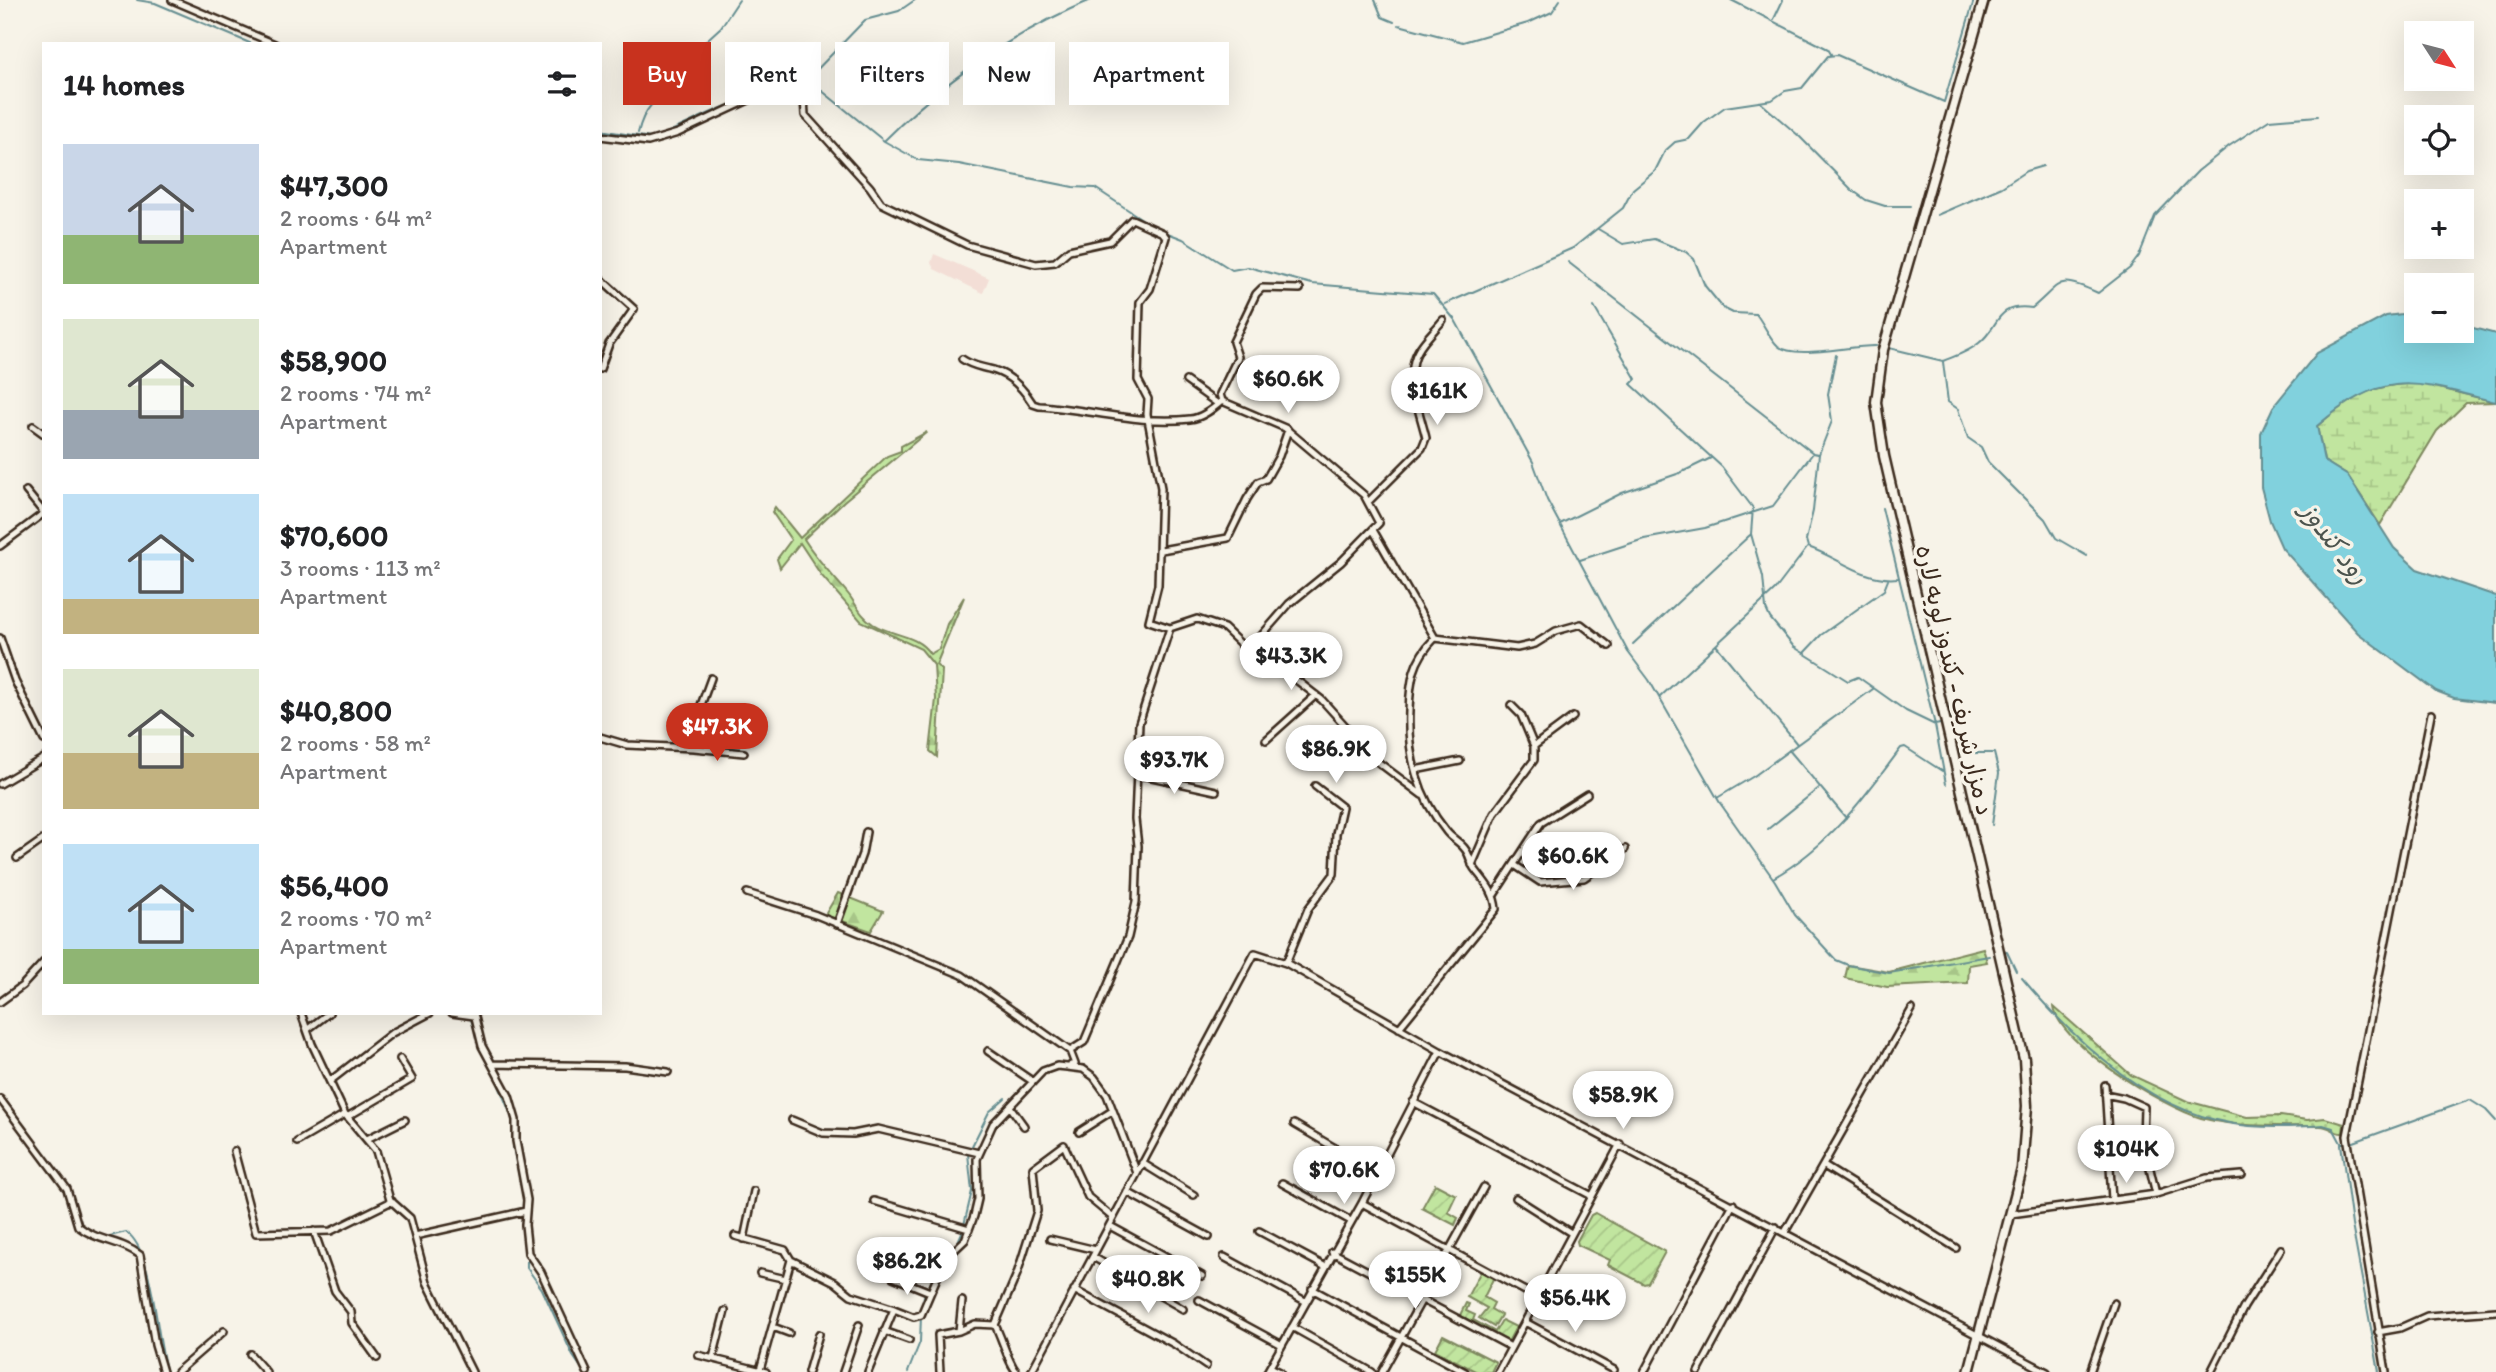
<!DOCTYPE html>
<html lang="en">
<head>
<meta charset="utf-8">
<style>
  body { margin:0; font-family:Itim,"Playpen Sans Arabic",sans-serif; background:#f6f6f6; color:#202124; height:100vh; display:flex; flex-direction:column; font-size:26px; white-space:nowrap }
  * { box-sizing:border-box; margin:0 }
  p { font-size:23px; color:#757577 }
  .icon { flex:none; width:38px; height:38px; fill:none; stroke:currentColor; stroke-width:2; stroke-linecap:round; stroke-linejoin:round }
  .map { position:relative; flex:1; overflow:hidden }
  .side { position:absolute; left:42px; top:42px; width:560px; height:973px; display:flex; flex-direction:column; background:#fff; border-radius:0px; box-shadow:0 7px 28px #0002 }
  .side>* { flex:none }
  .top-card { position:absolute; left:623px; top:42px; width:665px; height:63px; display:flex; gap:14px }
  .needle { width:46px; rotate:126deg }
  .tools { position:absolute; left:2404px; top:21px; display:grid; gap:14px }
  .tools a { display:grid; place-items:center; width:70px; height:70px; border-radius:0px; background:#fff; box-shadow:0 7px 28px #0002; font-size:35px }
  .price { position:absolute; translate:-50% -60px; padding:0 16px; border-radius:24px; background:#fff; color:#222; font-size:23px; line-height:46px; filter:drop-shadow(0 2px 4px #0008) }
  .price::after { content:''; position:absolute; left:50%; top:42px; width:21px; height:16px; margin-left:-10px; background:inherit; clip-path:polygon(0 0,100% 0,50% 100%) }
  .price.on { background:#c8321e; color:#fff }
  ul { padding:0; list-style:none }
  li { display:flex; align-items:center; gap:21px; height:175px; padding:0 21px }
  li span { display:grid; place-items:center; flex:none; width:196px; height:140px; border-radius:0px; color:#555 }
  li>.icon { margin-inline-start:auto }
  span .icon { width:84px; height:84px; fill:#fffc; stroke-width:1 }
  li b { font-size:30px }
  h2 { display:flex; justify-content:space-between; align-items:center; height:84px; padding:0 21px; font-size:30px }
  .tag { padding:0 24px; border-radius:0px; background:#fff; box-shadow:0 7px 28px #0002; font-size:24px; line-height:63px }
  .tag.on { background:#c8321e; color:#fff }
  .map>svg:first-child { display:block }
</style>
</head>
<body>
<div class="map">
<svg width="2496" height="1372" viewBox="0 0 2496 1372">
  <defs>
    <pattern id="grass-dots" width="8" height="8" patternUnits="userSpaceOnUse" patternTransform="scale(1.75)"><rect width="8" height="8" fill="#c1e59f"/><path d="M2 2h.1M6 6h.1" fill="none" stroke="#a7c588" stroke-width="1.8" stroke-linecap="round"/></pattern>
    <pattern id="forest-firs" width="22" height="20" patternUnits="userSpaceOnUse" patternTransform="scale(1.75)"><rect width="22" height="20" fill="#c1e59f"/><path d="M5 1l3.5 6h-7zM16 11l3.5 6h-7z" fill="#a7c588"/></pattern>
    <pattern id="wetland-marsh" width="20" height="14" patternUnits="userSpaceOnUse" patternTransform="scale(1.75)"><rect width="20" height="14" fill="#c1e59f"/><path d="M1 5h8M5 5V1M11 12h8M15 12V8" fill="none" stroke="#a7c588"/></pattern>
    <pattern id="garden-furrows" width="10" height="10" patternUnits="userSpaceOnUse" patternTransform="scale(1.75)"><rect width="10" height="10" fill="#c1e59f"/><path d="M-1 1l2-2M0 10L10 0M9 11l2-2" fill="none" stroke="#a7c588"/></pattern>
  </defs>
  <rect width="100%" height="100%" fill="#f7f3e8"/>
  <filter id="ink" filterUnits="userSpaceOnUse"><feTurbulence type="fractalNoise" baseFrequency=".0143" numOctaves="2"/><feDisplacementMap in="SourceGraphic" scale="14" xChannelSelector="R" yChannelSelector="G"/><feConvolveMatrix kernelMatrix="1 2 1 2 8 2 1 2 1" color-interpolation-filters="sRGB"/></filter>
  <g filter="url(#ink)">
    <path fill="#f3ded6" d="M934,254L989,278L983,293L934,269L931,263Z"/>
    <path fill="url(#grass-dots)" stroke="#7e885e" stroke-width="2" d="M2054,1007L2131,1075L2187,1101L2247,1117L2281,1116L2307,1120L2325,1118L2344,1124L2343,1133C2334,1134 2330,1125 2319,1126C2279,1126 2240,1128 2201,1118C2165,1108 2058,1044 2054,1007Z"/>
    <path fill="url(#forest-firs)" stroke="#7e885e" stroke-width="2" d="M927,432L844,501L804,539C819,563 833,575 849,595C857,606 861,616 873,624C892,636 917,634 930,654L939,649L947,624L964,597L936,665L942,670L937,757L930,751L936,699L934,665L921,649L861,621L821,575L800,543L780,568L777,559L791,540L772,512L775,507L800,538L887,456L901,451V446Z
      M838,893L883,911L871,931L825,915Z
      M1983,948L1987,962L1969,965L1968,983L1887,987L1845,978L1848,965L1889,972Z"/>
    <path fill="url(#wetland-marsh)" stroke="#7e885e" stroke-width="2" d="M2419,383L2496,402L2466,403L2437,431L2380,525L2348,476L2324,461L2317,426C2354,394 2371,385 2419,383Z"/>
    <path fill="url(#garden-furrows)" stroke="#7e885e" stroke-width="2" d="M1435,1184L1456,1195L1448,1212L1458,1218L1455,1225L1422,1208Z
      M1595,1213L1665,1252L1648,1283L1644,1284L1608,1265L1610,1260L1578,1245L1577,1241L1591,1215Z
      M1481,1271L1494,1277L1484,1297L1494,1303L1491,1309L1501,1315L1494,1327L1479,1318L1487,1308L1467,1297Z
      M1466,1303L1469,1304L1466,1311L1475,1315L1473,1320L1495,1332L1502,1320L1516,1327L1508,1342L1460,1315Z
      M1443,1335L1496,1362L1491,1372H1477L1435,1350Z"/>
    <path fill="#81d1dd" stroke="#658e91" stroke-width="2" d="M2410,313L2417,314V331H2462V325L2496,334V402C2416,382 2385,367 2317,426L2324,461L2348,476L2394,548L2417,569L2496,596V703L2454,698L2436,691L2358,633L2282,548L2270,521L2261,487V433L2273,407L2317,353L2386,316Z"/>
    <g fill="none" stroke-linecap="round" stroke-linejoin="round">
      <path stroke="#658e91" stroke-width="2" d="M137,0L155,3L252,44
        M1375,0L1382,17L1394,22
        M1731,0L1828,49L1831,54
        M1774,19L1783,0
        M1399,25L1463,42L1528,23L1552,12L1560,0
        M806,81L865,20L899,11L915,0
        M767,88L783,79H799L821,90L884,141L918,160L959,164L1073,187L1095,188L1148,223
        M1760,102L1799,136L1852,190L1866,200L1885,206H1910
        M600,130L651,138
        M638,133C644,108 654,99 677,87L674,70L721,27L739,0
        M659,136C687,125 712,110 740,101
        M885,140C944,81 1014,32 1091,0
        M1937,215L2002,187L2026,171L2043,166
        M1598,229L1623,244L1654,239L1686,252L1694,259L1705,286L1723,308L1733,313L1756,314C1764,324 1769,338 1778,346C1795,360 1851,345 1876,346
        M1165,232L1183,239L1232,270L1248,267L1312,284L1433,294L1455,320L1533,462L1547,500L1628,652L1649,680L1720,803L1775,881L1795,915L1836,960L1848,965L1889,973L1989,956
        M1568,262L1813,453
        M1445,304L1573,248L1623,208L1633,189L1655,171L1665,151L1675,142L1689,139L1704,122L1725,107L1772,100L1785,91L1802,88L1828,56L1837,55L1944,102L1974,0
        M1594,307L1636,379L1631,384L1722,467L1753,508L1751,534L1763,577L1766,609L1770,618L1794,647L1848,681L1858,677L1906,711L1935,725L1940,724
        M1889,348L1943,361C1955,356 1969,352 1979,343C2000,327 1994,303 2032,308C2063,282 2056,274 2098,293L2130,268L2139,256L2155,216L2198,171L2229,146L2269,120L2318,116
        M1836,355L1828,394L1832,421L1819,454L1813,511L1806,540L1808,547C1838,557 1864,582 1898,578
        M1943,362L1948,402L1958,409L1968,438L1981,447L1988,462L2045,519L2056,538L2087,556
        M1882,508L1935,725L1946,784
        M1560,524L1622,493L1680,473L1711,458
        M1580,560L1644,539L1705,528L1773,506L1813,453L1818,454
        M1633,644L1750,535
        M1716,645L1797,744
        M1804,653L1821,635L1884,590L1888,580
        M1660,697L1775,590L1807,548
        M1949,707L1955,744
        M1789,750L1846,818
        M1957,753H1994L1999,773L1992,825
        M1717,798L1754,776L1873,689
        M1768,829L1819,788
        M1773,878C1828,847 1864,798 1901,748L1905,747L1942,771
        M2003,953L2007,952L2016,971
        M2022,978C2079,1046 2155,1117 2249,1126C2273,1128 2299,1127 2323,1125L2333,1128L2341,1143H2345
        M470,1017L480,1045
        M493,1071L513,1120V1146L524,1201L523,1222
        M5,1101L54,1167
        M2351,1143L2470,1100L2486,1110L2496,1121
        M2341,1144L2352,1225L2379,1372
        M69,1189L82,1226
        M964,1225L972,1191L968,1154L989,1112L1005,1098
        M106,1237L126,1232C154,1249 156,1340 167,1372
        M957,1244L963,1230
        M527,1255V1268L542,1289L573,1356L584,1372
        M922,1307L924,1296L945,1255
        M908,1372L920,1342L921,1316"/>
      <defs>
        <path id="street" d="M172,0L275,44
          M600,136L648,142L678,133L783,84L798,87L804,97L805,115L870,187L881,203L967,245L1036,264L1055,262L1069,250L1110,241L1132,219L1163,233L1166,237L1150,289L1140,302L1138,380L1148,399L1147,414L1161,488L1158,585L1149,621L1170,628L1197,619L1224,628L1248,651L1299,682L1322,700L1378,762L1422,795
          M600,278L634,309L609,344L600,369
          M962,359C972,366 978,366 989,369C1009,373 1023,388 1033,404L1039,406C1089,409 1140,425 1190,419C1202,418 1213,409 1222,401L1285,428L1364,495L1379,523L1341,562L1289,604L1248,651
          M1186,381L1218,404
          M1222,401L1220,394L1238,357L1233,342L1256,294L1262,288L1300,289
          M33,426L44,434
          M1368,502L1422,448L1426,438C1420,412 1404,375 1418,351C1424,340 1435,330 1443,320
          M1373,530L1435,638
          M0,546L44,513L26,491
          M1161,550L1228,538L1247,499L1258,482L1266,479L1279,456L1288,430
          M0,638L15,681L44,740
          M1511,705L1521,715L1534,746
          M600,737L627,745L694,748L697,716L711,678
          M1266,740L1316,695
          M694,748L744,753
          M1415,770L1460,761
          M1138,774L1216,791
          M0,784L44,758
          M17,858L44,839
          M1472,865L1494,814L1534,760V746L1573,717
          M1516,866L1540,882L1584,878L1625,849
          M747,893L816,915L962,975L1070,1051L1075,1064L1071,1065
          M1494,895L1541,823L1587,794
          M837,924L862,854L866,832
          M1286,963L1308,909L1334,874L1336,834L1342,807L1315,786
          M0,1002L22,986L44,962
          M301,1013L312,1044L345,1114L376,1151L390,1200L410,1218L427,1282L472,1372
          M452,1013L474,1016
          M474,1013L482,1046L509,1096L516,1120V1141L527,1200L525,1225L528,1253L541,1272L587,1372
          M1399,1028L1496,909C1494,890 1485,883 1474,868C1470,862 1470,855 1465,849C1460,842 1451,838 1446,831C1418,797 1407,754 1409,711C1410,681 1413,660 1435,638L1517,648L1535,644L1556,631L1581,624L1609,646
          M308,1029L329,1013
          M988,1051L1032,1081
          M1070,1051L1084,1042L1128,937L1136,902L1138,846L1135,819L1139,723L1170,628
          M492,1064L625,1066L668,1072
          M330,1081L392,1033L430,1013
          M2105,1085L2112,1200
          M2105,1094L2124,1098L2144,1107L2143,1140L2156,1194
          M0,1099L67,1189L78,1226C98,1242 121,1240 140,1255L155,1345L163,1372
          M1413,1102L1592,1196
          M1011,1108L1024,1126
          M347,1117L412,1079L400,1059
          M792,1120L823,1133L853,1134L878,1129L979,1153
          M1294,1124L1376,1172
          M1079,1132L1112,1111
          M367,1139L405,1120
          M297,1142L345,1114
          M234,1151L256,1233L331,1231L392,1201
          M1142,1163L1194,1195
          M1824,1166L1956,1248
          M1282,1183L1349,1220
          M1127,1192L1209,1237
          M1516,1198L1571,1233
          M874,1201L969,1229
          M1362,1203L1538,1298
          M2011,1214L2156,1194L2207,1178L2242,1175
          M1110,1226L1202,1276
          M314,1231L335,1291L351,1312L352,1323L377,1358
          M1259,1231L1324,1266
          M1785,1232L1912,1009
          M415,1236L526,1211
          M735,1236L785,1250L791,1260
          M744,1239L754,1191
          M1050,1239L1096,1250
          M1332,1252L1511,1347
          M1093,1257L1183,1309
          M1224,1257L1305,1301
          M760,1273L786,1279
          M893,1277L930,1292
          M1312,1289L1465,1372
          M1074,1290L1174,1344L1206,1366
          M1199,1300L1282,1345
          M962,1301L959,1331L975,1324L995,1325C1002,1338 1009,1365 1017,1372
          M894,1309L914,1317L921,1315L945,1259L965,1240L974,1216L978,1199L977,1159L993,1124L1043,1071L1057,1066L1067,1067L1083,1069L1094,1077L1107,1095L1137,1173
          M1525,1322L1614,1370
          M995,1325L1017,1274L1037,1211L1033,1168L1064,1145L1088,1197L1112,1217
          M773,1327L789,1333
          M1292,1327L1372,1372
          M884,1331L909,1340
          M2378,1332L2400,1328L2427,1316L2496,1311
          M250,1354L266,1372
          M698,1355L766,1372
          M713,1358L725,1311
          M1270,1367L1280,1372
          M760,1370L791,1260L835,1282L851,1295L894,1309L868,1372
          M177,1372L224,1331
          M808,1372L819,1334
          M843,1372L859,1325
          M940,1372L938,1335L959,1331
          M1031,1372L1255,953L1286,963L1440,1051L2047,1372
          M1267,1372L1362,1203L1440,1051
          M1382,1372L1484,1187
          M1498,1372L1620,1144
          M1644,1372L1733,1204
          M1698,1372L1776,1227
          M2090,1372L2114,1303
          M2211,1372L2244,1307L2281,1249
          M2386,1372L2347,1136L2431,714"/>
        <path id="primary" d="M1969,1372L2022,1169L2027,1106L2024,1059L1884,456L1876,402L1883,350L1984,0"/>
      </defs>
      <use href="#street" stroke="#3b2a1e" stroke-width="10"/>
      <use href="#primary" stroke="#3b2a1e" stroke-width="13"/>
      <use href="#street" stroke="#f7f3e8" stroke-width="5"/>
      <use href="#primary" stroke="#f7f3e8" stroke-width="8"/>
    </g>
  </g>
  <g text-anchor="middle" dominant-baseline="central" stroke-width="7" stroke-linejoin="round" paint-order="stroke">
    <g font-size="24" fill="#3b2a1e" stroke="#f7f3e8">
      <text transform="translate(1955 680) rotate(77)">د مزار شریف - کندوز لویه لاره</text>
    </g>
    <g font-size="26" font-style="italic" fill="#4c544e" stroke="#f7f3e8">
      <text transform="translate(2335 543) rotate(53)">رود کندوز</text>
    </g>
  </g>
</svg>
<div class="tools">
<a><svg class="needle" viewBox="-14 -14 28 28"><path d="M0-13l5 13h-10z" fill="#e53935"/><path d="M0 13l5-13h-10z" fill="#757577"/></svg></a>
<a><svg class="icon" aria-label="locate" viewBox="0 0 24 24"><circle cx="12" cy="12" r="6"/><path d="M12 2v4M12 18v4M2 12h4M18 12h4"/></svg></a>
<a>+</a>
<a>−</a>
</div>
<b class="price" style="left:1288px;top:415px">$60.6K</b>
<b class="price" style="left:1437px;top:427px">$161K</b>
<b class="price" style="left:1291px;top:692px">$43.3K</b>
<b class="price on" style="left:717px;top:763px">$47.3K</b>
<b class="price" style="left:1336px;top:785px">$86.9K</b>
<b class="price" style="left:1174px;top:796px">$93.7K</b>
<b class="price" style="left:1573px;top:892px">$60.6K</b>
<b class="price" style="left:1623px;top:1131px">$58.9K</b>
<b class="price" style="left:2126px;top:1185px">$104K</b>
<b class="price" style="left:1344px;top:1206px">$70.6K</b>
<b class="price" style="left:907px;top:1297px">$86.2K</b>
<b class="price" style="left:1415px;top:1311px">$155K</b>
<b class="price" style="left:1148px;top:1315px">$40.8K</b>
<b class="price" style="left:1575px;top:1334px">$56.4K</b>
<div class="top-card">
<a class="tag on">Buy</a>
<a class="tag">Rent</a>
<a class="tag">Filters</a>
<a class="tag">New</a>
<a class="tag">Apartment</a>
</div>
<section class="side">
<h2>14 homes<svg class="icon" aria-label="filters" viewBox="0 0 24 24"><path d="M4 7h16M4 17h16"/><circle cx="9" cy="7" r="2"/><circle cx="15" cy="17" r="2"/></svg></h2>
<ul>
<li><span style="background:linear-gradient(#c9d6e8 65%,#8fb573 0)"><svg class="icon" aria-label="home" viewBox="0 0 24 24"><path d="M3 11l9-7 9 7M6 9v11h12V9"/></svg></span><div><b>$47,300</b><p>2 rooms · 64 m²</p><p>Apartment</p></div></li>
<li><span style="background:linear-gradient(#dfe7d0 65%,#9aa5b1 0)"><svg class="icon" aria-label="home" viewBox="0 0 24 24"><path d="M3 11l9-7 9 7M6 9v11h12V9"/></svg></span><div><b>$58,900</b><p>2 rooms · 74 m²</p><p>Apartment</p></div></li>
<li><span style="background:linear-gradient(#bfe0f5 75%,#c2b280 0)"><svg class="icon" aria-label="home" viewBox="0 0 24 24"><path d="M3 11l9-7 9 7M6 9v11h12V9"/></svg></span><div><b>$70,600</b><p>3 rooms · 113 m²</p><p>Apartment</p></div></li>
<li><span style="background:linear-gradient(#dfe7d0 60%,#c2b280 0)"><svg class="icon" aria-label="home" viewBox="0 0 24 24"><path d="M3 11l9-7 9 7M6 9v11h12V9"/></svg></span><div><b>$40,800</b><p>2 rooms · 58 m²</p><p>Apartment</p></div></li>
<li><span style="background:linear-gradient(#bfe0f5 75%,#8fb573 0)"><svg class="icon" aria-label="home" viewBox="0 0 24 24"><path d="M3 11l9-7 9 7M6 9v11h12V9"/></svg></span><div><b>$56,400</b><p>2 rooms · 70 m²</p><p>Apartment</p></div></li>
</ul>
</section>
</div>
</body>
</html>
